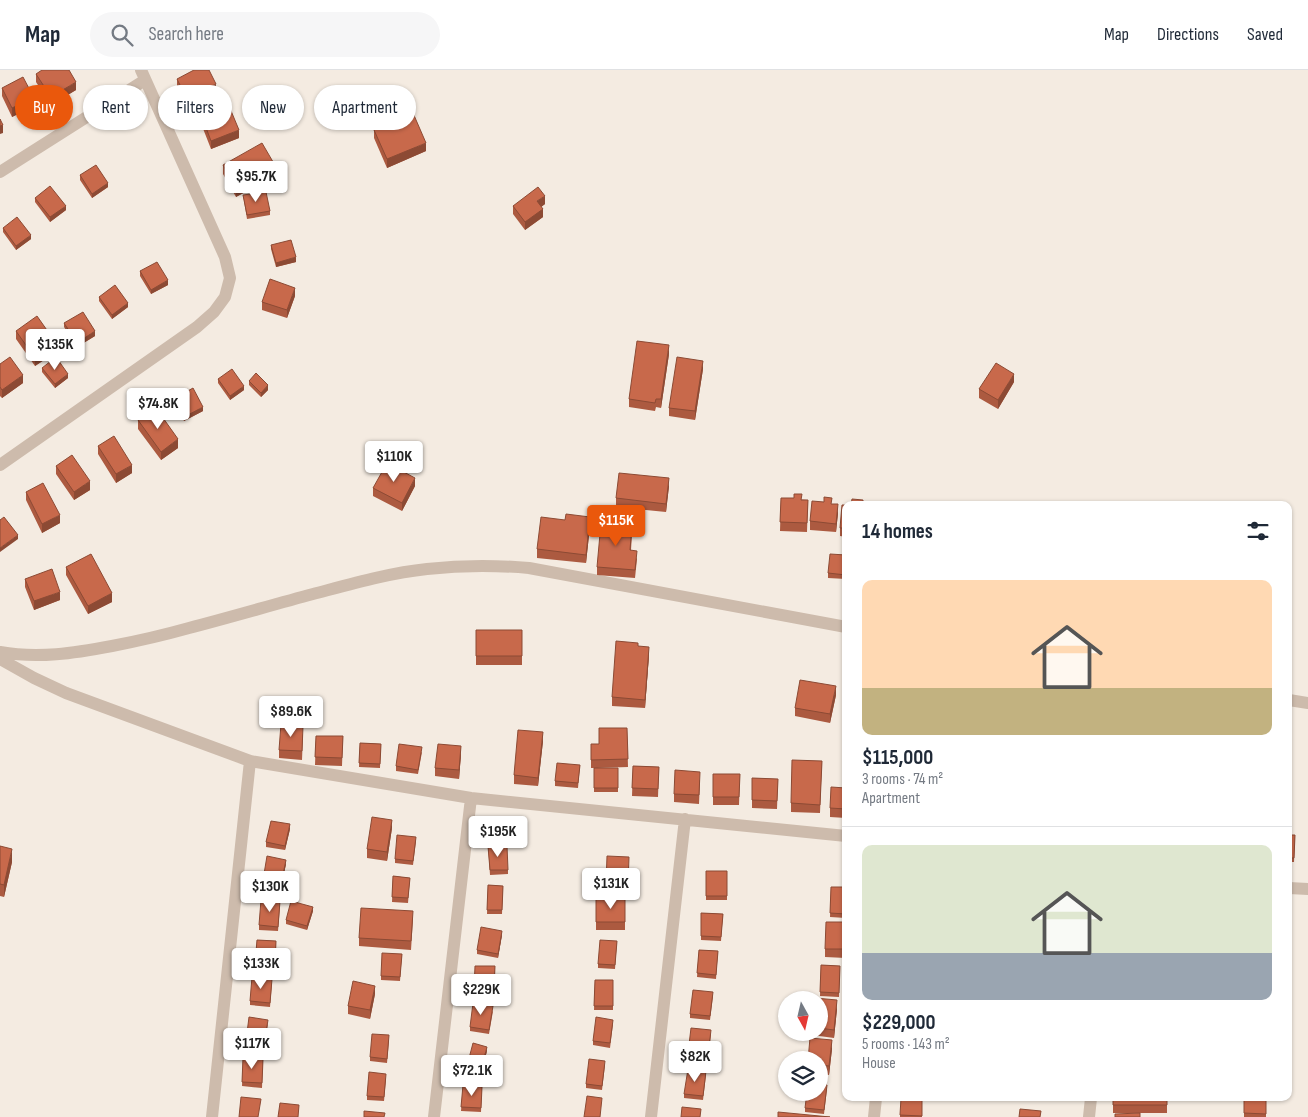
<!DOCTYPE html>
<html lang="en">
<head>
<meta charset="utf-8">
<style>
  body { margin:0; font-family:"Sofia Sans Condensed",sans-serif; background:#f6f6f7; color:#1f2937; height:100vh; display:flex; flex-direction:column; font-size:19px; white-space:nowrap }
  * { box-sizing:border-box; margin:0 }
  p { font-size:16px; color:#747a83 }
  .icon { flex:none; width:28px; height:28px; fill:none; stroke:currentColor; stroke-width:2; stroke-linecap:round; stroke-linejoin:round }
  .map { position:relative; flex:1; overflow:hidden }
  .side { position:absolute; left:842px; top:431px; width:450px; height:600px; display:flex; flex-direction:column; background:#fff; border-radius:10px; box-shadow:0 1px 4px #0004 }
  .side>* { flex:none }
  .guide { position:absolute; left:15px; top:15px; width:475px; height:45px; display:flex; gap:10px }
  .needle { width:32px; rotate:172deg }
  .fabs { position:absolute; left:778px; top:921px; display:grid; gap:10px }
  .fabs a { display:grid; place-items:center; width:50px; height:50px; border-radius:50%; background:#fff; box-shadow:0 1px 4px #0004; font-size:25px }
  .price { position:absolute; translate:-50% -42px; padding:0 11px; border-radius:5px; background:#fff; color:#222; font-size:16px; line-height:32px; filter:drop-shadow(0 1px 2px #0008) }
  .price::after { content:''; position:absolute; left:50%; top:30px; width:15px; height:11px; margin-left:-8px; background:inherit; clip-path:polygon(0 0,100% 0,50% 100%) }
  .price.on { background:#ea580c; color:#fff }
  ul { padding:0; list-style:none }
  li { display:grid; align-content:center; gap:10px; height:265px; padding:0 20px }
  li+li { border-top:1px solid #e0e1e3 }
  li span { display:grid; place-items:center; height:155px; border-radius:10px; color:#555 }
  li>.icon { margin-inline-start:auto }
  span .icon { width:90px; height:90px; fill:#fffc; stroke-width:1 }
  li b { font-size:21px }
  h2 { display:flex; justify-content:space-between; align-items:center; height:60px; padding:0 20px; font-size:21px }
  .tag { padding:0 18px; border-radius:22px; background:#fff; box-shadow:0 1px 4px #0004; font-size:18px; line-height:45px }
  .tag.on { background:#ea580c; color:#fff }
  header { display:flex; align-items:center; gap:30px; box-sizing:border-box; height:70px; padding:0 25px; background:#fff; border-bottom:1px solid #e0e1e3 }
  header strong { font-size:24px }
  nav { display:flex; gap:28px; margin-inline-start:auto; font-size:18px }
  .search { width:350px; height:45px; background:#f6f6f7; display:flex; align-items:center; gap:12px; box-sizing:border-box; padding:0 18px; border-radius:28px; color:#747a83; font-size:19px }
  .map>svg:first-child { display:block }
</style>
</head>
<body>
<header>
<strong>Map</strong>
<div class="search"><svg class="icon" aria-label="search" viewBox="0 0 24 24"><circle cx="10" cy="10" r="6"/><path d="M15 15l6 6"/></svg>Search here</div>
<nav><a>Map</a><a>Directions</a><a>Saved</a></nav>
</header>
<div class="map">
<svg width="1308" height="1047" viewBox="0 0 1308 1047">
  <rect width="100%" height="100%" fill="#f4ebe1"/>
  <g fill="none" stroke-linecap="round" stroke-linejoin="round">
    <path stroke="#cdbbac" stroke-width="12" d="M0,102L145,10
      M0,395L197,257L214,242L225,227L230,208L225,187L141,0
      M0,582C38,589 75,583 112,576C138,571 164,565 189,558C231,547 272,535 313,524C351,514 389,503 427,499C462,495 495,495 529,498L846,557
      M0,589L34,608L66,623L250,691L471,728L846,766
      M1289,630L1308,633
      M1289,818L1308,819
      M212,1047L250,691
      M434,1047L471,728
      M651,1047L685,749
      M874,1047L876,1028
      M1089,1047L1091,1028"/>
  </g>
  <path fill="#ac5a40" d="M36,4L76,20L51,35L36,12Z
    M177,9L216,22L187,37L177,17Z
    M2,18L34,36L12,47L2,26Z
    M202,47L239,68L211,79L202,56Z
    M374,60L426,81L387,98L374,68Z
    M223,95L276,105L236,127L223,104Z
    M80,105L108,117L92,128L80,110Z
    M243,125L270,141V145L247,149Z
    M35,128L66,140L50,152L35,132Z
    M545,134L541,137L543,147L525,160L513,144V136Z
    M3,158L31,169L16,180L3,162Z
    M271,175L296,192L276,197L271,179Z
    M140,201L168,215L151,224L140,206Z
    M295,226L287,248L262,240V232Z
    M99,227L128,237L112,249L99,231Z
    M64,253L95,266L77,277L64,257Z
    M16,261L56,282L35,296L16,269Z
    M669,284L661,338L656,337L655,341L629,337V329Z
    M0,294L23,313L2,328L0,326Z
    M42,298L68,308L55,318L42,302Z
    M703,299L695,350L669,346V338Z
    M218,309L244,320L230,330L218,313Z
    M249,311L268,320L261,327L249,315Z
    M1014,312L998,339L979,328V319Z
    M174,329L203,341L184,351L174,333Z
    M138,350L178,378L161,390L138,359Z
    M98,376L132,403L116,413L98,384Z
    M56,396L90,420L74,430L56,404Z
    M415,416L402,441L373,426V418Z
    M669,416L666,442L616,437V428Z
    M26,422L60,453L42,463L26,430Z
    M781,428L808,430L807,462L780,461Z
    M832,434L838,443L836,462L810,460V451Z
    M846,435V467L840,466V458Z
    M590,456L586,493L537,488V479Z
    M632,464L631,480L637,489L635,508L597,505V497Z
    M846,485V509L828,508V503Z
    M66,497L112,532L88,544L66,505Z
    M25,509L60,530L34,540L25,517Z
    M476,560H522V595H476Z
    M638,576L649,585L645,638L612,636V627Z
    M836,625L830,653L795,646V638Z
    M627,658L628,697L597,698H618V722H594V698H591V674H599Z
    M303,664L302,690L279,688V680Z
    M316,666H343L342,696L315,695Z
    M543,671L538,716L514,714V705Z
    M360,673L381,674L380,698L359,697Z
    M422,682L418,704L396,701V696Z
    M461,684L459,709L435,706V698Z
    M822,691L820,743L791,742V733Z
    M580,695L578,718L555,716V711Z
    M633,696L659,697L658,727L632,726Z
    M713,704H740L739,735H713Z
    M752,708L778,709L777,739L752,738Z
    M700,710L699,734L674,732V724Z
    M846,718V748L830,747V738Z
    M392,758L387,791L367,788V779Z
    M290,759L285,780L266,777V772Z
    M1289,765H1295L1294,792H1289Z
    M416,771L413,795L395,793V789Z
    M0,776L12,792L4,827L0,826Z
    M488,776L508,800V804L490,805Z
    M286,794L281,818L263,814V810Z
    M629,796L628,823L606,822V814Z
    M706,801H727V830H706Z
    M393,806L410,808L408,833L392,832Z
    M488,815L503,816L502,844H487Z
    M831,817H846V848L830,847Z
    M625,827V860H596V828Z
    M280,836L278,861L259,860V855Z
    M313,841L307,860L286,854V850Z
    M701,843L723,844L721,871L701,870Z
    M413,849L411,880L359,876V868Z
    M846,852V888L825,887V879Z
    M502,865L498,888L477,884V880Z
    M257,870L276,871L275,900L255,899Z
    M617,871L615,899L598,898V894Z
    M699,880L718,881L716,909L697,907Z
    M402,884L400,911L381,910V906Z
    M821,895L840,896L839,927L820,926Z
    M495,896L494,924H474V919Z
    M595,910H613V940H594Z
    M272,913L270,937L250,935V931Z
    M375,924L370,949L348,944V936Z
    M713,926L710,950L690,948V944Z
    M819,930L837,939L834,968L812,965V962H819Z
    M493,941L489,964L470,961V957Z
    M268,954L264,978L246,975V971Z
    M613,954L610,978L593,975V971Z
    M711,964L708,990L688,987V983Z
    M389,970L387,993L370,991V987Z
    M832,979L829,1005L819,1004V990Z
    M487,981L481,1004L467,1000V996Z
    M243,988L263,989L262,1018L242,1016Z
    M605,995L602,1020L586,1018V1014Z
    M706,1005L703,1030L684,1028V1024Z
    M386,1008L384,1031L367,1030V1026Z
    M463,1015L482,1017L481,1042L461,1041Z
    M827,1019L824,1044L805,1042V1038Z
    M922,1028V1047H900V1045Z
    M1022,1028H1044V1030L1022,1029Z
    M1113,1028H1167V1043H1113Z
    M1244,1028H1266V1047H1244Z"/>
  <path fill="#8c4a34" d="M76,12V20L51,35V27Z
    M216,14V22L187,37V29Z
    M34,28V36L12,47V38Z
    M3,55V63L0,64V56Z
    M239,60V68L211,79V71Z
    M426,73V81L387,98V89Z
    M276,97V105L236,127V119Z
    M108,113V117L92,128V124Z
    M545,126V134L537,140V131Z
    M66,136V140L50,152V147Z
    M543,139V147L525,160V152Z
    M31,165V169L16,180V176Z
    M296,187V192L276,197V193Z
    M168,210V215L151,224V220Z
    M295,218V226L287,248V240Z
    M128,233V237L112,249V245Z
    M95,261V266L77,277V273Z
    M56,273V282L35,296V288Z
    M669,275V284L661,338V329Z
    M703,291V299L695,350V341Z
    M68,304V308L55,318V314Z
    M1014,304V312L998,339V330Z
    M23,305V313L2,328V320Z
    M268,315V320L261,327V323Z
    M244,316V320L230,330V326Z
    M203,337V341L184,351V347Z
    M178,369V378L161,390V382Z
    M132,395V403L116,413V404Z
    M415,408V416L402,441V433Z
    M669,408V416L666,442V434Z
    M90,411V420L74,430V422Z
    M838,434V443L836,462V454Z
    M60,445V453L42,463V454Z
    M590,447V456L586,493V485Z
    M18,465V469L0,482V478Z
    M60,522V530L34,540V531Z
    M112,523V532L88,544V536Z
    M649,577V585L645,638V630Z
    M836,616V625L830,653V644Z
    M543,662V671L538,716V708Z
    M461,676V684L459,709V700Z
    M392,750V758L387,791V782Z
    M290,754V759L285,780V776Z
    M12,779V792L4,827V815Z
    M286,790V794L281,818V814Z
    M313,837V841L307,860V856Z
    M502,861V865L498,888V884Z
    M375,916V924L370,949V940Z
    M837,930V939L834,968V960Z
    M832,970V979L829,1005V996Z
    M487,977V981L481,1004V999Z"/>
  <path fill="#c8694b" stroke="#8c4a34" d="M42,0H69L76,12L51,27L36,4Z
    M194,0H209L216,14L187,29L177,9Z
    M23,7L34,28L12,38L2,18Z
    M229,36L239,60L211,71L202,47Z
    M413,43L426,73L387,89L374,60Z
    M0,49L3,55L0,56Z
    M262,73L276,97L236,119L223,95Z
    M96,95L108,113L92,124L80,105Z
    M50,116L66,136L50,147L35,128Z
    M538,117L545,126L537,131L543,139L525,152L513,136Z
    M266,122L270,141L247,145L243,125Z
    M17,147L31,165L16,176L3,158Z
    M291,170L296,187L276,193L271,175Z
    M157,192L168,210L151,220L140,201Z
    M270,209L295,218L287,240L262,232Z
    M115,215L128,233L112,245L99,227Z
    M83,242L95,261L77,273L64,253Z
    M37,246L56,273L35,288L16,261Z
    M637,271L669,275L661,329H656L655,333L629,329Z
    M10,287L23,305L2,320L0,317V294Z
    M56,287L68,304L55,314L42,298Z
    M677,287L703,291L695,341L669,338Z
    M996,293L1014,304L998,330L979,319Z
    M232,299L244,316L230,326L218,309Z
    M256,303L268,315L261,323L249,311Z
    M193,318L203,337L184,347L174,329Z
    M156,338L178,369L161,382L138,350Z
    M114,366L132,395L116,404L98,376Z
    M72,385L90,411L74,422L56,396Z
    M387,393L415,408L402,433L373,418Z
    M619,403L669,408L666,434L616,428Z
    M43,413L60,445L42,454L26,422Z
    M794,424H802L801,430H808L807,453L780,452L781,428H794Z
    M824,427L832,428L831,434H838L836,454L810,451L812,431L824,432Z
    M852,429L863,430V435H851Z
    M842,435H846V458H840Z
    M566,444L590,447L586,485L537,479L541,447L565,450Z
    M4,447L18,465L0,478V450Z
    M601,453L632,455L630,480L637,481L635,500L597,497Z
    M91,484L112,523L88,536L66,497Z
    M830,484L846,485V505L828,503Z
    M52,499L60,522L34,531L25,509Z
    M476,560H522V586H476Z
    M616,571L638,573V576L649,577L645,630L612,627Z
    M800,610L836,616L830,644L795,638Z
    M281,654L303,656L302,681L279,680Z
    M599,658H627L628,689L591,690V674H599Z
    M518,660L543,662L538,708L514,705Z
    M316,666H343L342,688L315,687Z
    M360,673L381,674L380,694L359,693Z
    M399,674L422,677L418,700L396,696Z
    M438,674L461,676L459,700L435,698Z
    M792,690L822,691L820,735L791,733Z
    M557,693L580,695L578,713L555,711Z
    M633,696L659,697L658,719L632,718Z
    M594,698H618V718H594Z
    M675,700L700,702L699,725L674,724Z
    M713,704H740L739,727H713Z
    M752,708L778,709L777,731L752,730Z
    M831,717L846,718V739L830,738Z
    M372,747L392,750L387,782L367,779Z
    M271,751L290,754L285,776L266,772Z
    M397,765L416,767L413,791L395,789Z
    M1289,765H1295L1294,788H1289Z
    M0,776L12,779L4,815L0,814Z
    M488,776H507L508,800H490Z
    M267,786L286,790L281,814L263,810Z
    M607,786L629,787L628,815L606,814Z
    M706,801H727V826H706Z
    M393,806L410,808L408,828L392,827Z
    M488,815L503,816L502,840H487Z
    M831,817H846V844L830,843Z
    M625,827V852H596V828Z
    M261,830L280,831L278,857L259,855Z
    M291,831L313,837L307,856L286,850Z
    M361,838L413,841L411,871L359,868Z
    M701,843L723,844L721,867L701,866Z
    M826,852H846V879H825Z
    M481,857L502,861L498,884L477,880Z
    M257,870L276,871L275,896L255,894Z
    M600,870L617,871L615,895L598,894Z
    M699,880L718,881L716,905L697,903Z
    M382,883L402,884L400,907L381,906Z
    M821,895L840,896L839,923L820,922Z
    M475,896H495L494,920L474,919Z
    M252,907L272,909L270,933L250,931Z
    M595,910H613V936H594Z
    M353,911L375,916L370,940L348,936Z
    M693,920L713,922L710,946L690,944Z
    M815,928L837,930L834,960L819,958V930H815Z
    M473,933L493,936L489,960L470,957Z
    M249,947L268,950L264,974L246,971Z
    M596,947L613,950L610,973L593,971Z
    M691,958L711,960L708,985L688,983Z
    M372,964L389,965L387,989L370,987Z
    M810,968L832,970L829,996L819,995V990H808Z
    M473,973L487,977L481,999L467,996Z
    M243,988L263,989L262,1013L242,1012Z
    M589,989L605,991L602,1016L586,1014Z
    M688,999L706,1001L703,1026L684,1024Z
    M369,1002L386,1004L384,1027L367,1026Z
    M819,1014L827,1015L824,1040L805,1038L807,1022H819Z
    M463,1015L482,1017L481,1038L461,1037Z
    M587,1026L602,1028L600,1047H584Z
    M241,1027L261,1029L258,1047H239Z
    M901,1028H922V1046L900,1045Z
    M1113,1028H1167V1035H1113Z
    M1244,1028H1266V1044L1244,1043Z
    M280,1033L299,1035L298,1047H278Z
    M682,1037L701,1039L700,1047H681Z
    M1020,1039L1041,1041L1040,1047H1019Z
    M364,1041L385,1043L384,1047H364Z
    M778,1042L830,1047H778Z
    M1140,1043V1047H1115V1044Z"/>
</svg>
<div class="fabs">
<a><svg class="needle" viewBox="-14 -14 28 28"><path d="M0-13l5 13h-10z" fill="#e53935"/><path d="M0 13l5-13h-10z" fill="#747a83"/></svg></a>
<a><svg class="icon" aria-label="layers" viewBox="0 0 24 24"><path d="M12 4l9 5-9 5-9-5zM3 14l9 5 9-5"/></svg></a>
</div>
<b class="price" style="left:256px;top:133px">$95.7K</b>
<b class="price" style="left:55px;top:301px">$135K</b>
<b class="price" style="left:158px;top:360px">$74.8K</b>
<b class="price" style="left:394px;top:413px">$110K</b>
<b class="price on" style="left:616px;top:477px">$115K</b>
<b class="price" style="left:291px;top:668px">$89.6K</b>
<b class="price" style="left:498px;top:788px">$195K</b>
<b class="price" style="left:611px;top:840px">$131K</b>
<b class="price" style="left:270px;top:843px">$130K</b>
<b class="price" style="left:261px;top:920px">$133K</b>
<b class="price" style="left:481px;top:946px">$229K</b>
<b class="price" style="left:252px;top:1000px">$117K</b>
<b class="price" style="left:695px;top:1013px">$82K</b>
<b class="price" style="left:472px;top:1027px">$72.1K</b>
<div class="guide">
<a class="tag on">Buy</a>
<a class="tag">Rent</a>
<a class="tag">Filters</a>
<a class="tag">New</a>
<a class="tag">Apartment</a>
</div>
<section class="side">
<h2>14 homes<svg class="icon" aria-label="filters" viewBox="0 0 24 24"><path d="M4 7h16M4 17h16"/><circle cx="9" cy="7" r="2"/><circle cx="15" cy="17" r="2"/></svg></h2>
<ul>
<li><span style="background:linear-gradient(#ffd9b3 70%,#c2b280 0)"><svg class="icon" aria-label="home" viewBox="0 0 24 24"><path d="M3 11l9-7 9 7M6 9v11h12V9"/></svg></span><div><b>$115,000</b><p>3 rooms · 74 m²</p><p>Apartment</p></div></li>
<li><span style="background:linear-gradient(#dfe7d0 70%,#9aa5b1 0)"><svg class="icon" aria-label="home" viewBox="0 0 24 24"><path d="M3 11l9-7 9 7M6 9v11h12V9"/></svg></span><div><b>$229,000</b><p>5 rooms · 143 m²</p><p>House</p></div></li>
</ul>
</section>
</div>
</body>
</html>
